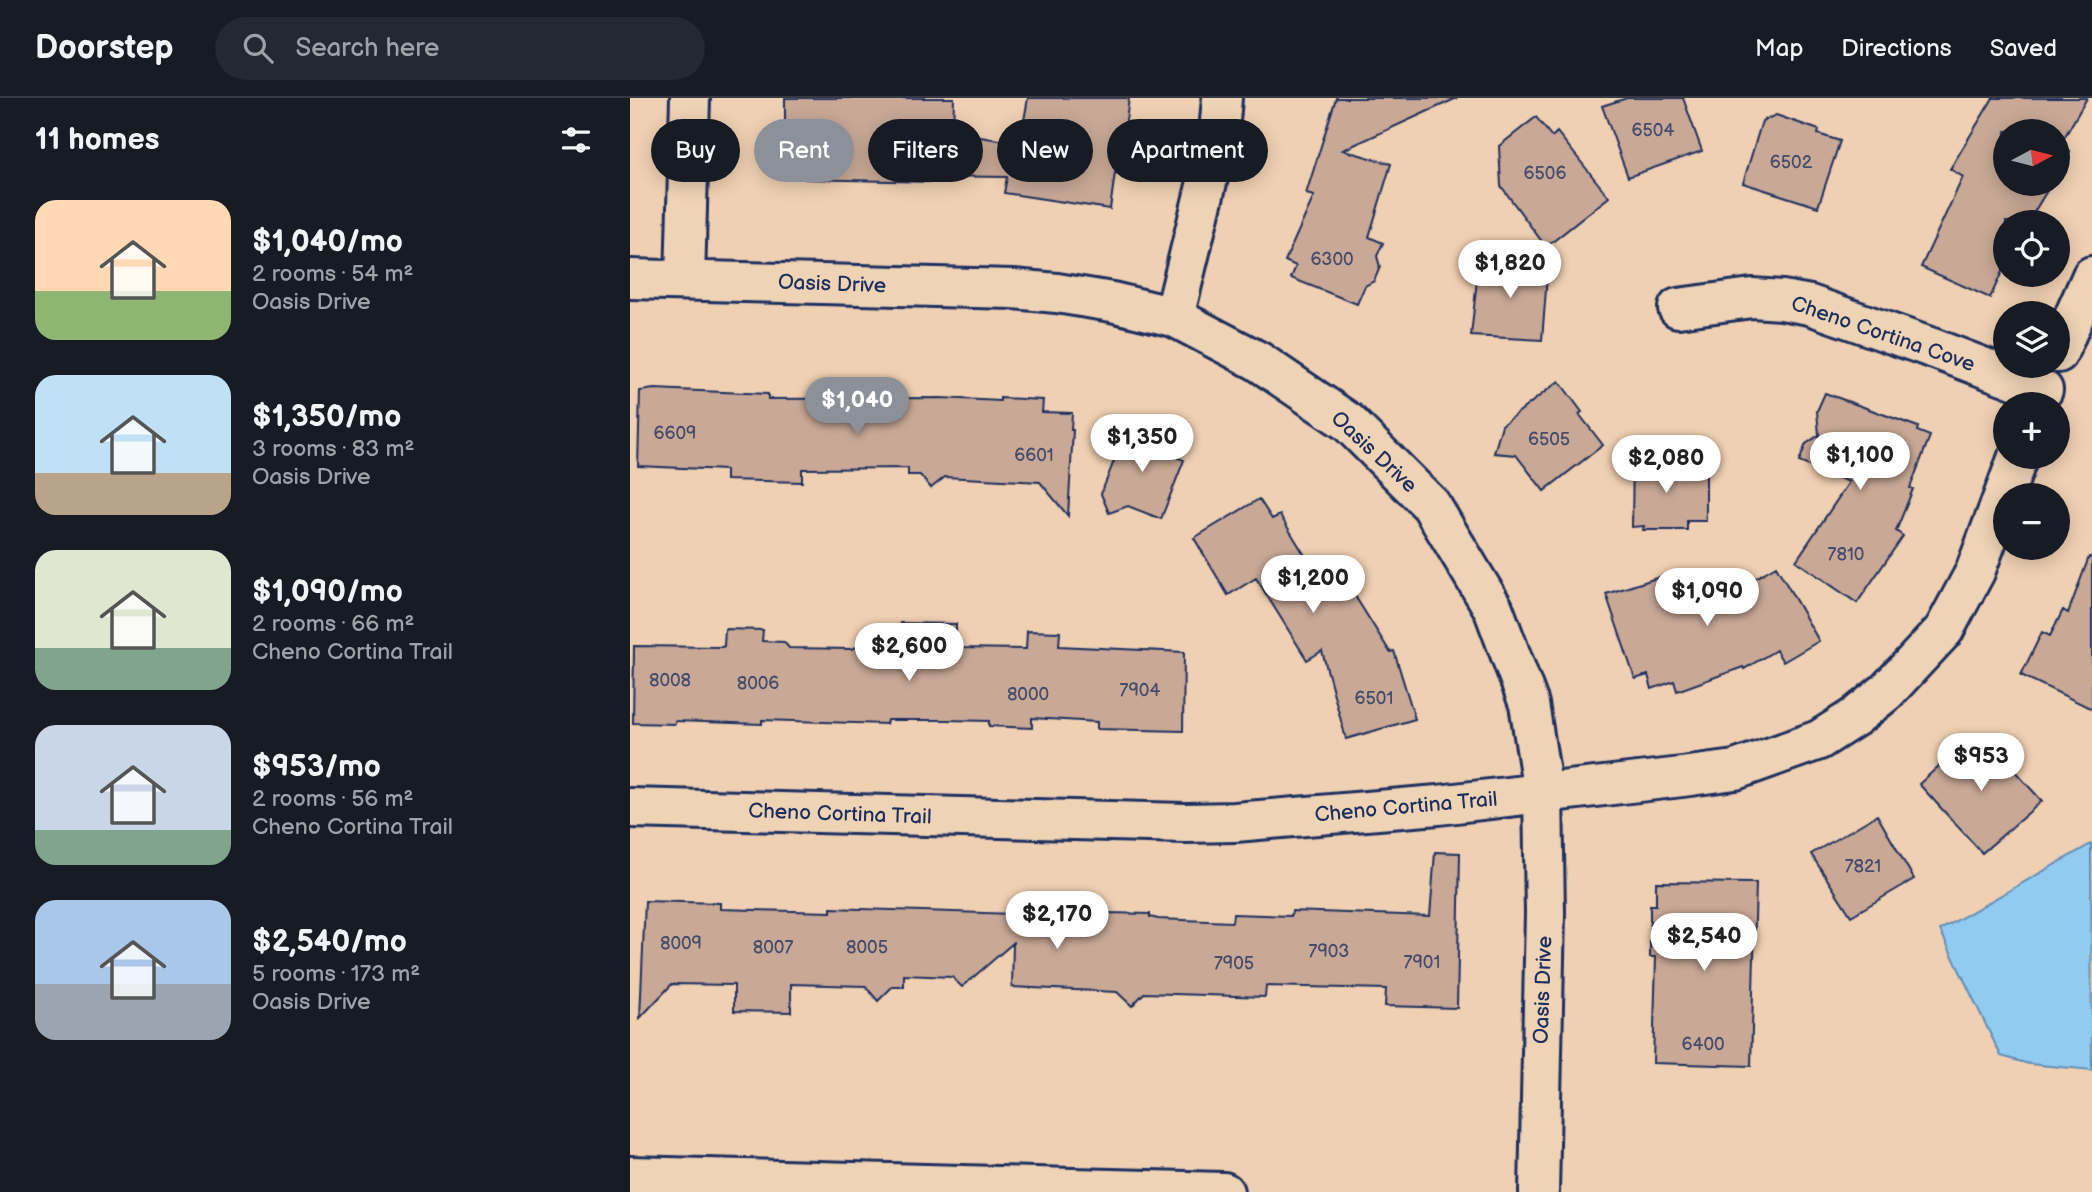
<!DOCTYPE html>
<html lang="en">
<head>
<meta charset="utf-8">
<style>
  body { margin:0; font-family:"Balsamiq Sans",sans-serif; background:#242831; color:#f1f3f6; height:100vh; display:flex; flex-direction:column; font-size:26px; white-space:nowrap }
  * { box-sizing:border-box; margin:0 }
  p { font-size:23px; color:#9ea1a6 }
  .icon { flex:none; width:38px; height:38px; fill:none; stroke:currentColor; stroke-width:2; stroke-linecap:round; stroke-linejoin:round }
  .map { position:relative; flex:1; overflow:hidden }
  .details { display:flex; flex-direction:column; background:#171b24; width:630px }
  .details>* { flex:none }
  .guide { position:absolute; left:21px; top:21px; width:665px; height:63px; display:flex; gap:14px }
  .needle { width:46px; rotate:83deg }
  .fabs { position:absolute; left:1363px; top:21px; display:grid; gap:14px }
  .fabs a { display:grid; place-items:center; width:77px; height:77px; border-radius:50%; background:#171b24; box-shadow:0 4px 18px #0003; font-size:35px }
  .price { position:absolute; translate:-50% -60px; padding:0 16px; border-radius:24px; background:#fff; color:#222; font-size:23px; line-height:46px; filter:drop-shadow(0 2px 4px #0008) }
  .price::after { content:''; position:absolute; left:50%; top:42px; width:21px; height:16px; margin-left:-10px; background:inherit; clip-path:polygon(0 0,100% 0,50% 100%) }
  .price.selected { background:#8c9099; color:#fff }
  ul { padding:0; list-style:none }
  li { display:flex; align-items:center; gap:21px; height:175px; padding:0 35px }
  li span { display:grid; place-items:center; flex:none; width:196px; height:140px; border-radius:21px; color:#555 }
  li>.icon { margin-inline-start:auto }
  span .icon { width:84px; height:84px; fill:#fffc; stroke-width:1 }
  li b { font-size:30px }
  h2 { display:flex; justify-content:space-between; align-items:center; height:84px; padding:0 35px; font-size:30px }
  .chip { padding:0 24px; border-radius:32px; background:#171b24; box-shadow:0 4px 18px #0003; font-size:24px; line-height:63px }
  .chip.selected { background:#8c9099; color:#fff }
  header { display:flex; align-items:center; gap:42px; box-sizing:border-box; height:98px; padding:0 35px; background:#171b24; border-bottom:2px solid #363941 }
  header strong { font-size:33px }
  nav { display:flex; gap:38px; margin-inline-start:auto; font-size:24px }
  .search { width:490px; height:63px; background:#242831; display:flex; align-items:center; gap:18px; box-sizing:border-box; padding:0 24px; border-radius:38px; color:#9ea1a6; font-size:26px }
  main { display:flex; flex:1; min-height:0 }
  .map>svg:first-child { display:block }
</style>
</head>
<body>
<header>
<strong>Doorstep</strong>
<div class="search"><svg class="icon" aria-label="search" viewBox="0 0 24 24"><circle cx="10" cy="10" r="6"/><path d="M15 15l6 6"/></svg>Search here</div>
<nav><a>Map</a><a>Directions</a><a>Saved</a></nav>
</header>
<main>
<section class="details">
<h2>11 homes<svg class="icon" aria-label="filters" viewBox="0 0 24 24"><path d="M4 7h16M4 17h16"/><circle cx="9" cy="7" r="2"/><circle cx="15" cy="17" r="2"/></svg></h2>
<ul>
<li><span style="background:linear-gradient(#ffd9b3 65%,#8fb573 0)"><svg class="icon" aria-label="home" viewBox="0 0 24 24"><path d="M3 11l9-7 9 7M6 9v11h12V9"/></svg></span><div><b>$1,040/mo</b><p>2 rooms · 54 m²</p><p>Oasis Drive</p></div></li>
<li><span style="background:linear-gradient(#bfe0f5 70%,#b9a48a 0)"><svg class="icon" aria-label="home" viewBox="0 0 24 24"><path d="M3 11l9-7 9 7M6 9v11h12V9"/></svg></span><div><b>$1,350/mo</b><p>3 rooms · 83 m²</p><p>Oasis Drive</p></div></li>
<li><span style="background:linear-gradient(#dfe7d0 70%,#7fa58c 0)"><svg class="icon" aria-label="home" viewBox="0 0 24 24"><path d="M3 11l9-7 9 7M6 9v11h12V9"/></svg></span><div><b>$1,090/mo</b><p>2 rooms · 66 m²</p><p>Cheno Cortina Trail</p></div></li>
<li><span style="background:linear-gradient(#c9d6e8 75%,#7fa58c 0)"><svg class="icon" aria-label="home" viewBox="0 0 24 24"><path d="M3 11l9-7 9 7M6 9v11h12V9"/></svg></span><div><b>$953/mo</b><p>2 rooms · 56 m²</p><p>Cheno Cortina Trail</p></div></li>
<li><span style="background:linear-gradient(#a9c7e8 60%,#9aa5b1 0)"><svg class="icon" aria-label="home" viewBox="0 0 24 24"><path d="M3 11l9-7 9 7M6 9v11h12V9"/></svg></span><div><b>$2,540/mo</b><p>5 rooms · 173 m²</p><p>Oasis Drive</p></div></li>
</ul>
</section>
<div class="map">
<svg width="1462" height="1094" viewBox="0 0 1462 1094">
  <rect width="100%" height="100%" fill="#f0d0b2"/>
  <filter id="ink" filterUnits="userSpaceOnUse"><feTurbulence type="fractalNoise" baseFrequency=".0143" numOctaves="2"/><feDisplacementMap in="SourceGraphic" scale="14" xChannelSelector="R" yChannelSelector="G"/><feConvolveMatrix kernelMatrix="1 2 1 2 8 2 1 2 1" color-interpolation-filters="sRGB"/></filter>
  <g filter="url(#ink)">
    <path fill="#90cbf0" stroke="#618db6" stroke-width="2" d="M1461,746L1462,972L1399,966L1371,958L1310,832Z"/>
    <path fill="#c9a896" stroke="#1b2f5e" stroke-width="2" d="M155,0H324L323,35L390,45L398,0H499L489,75H485L480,111L374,95L377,79L302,78L301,84L175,81V70H155Z
      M706,0H827L713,52L761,66L739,139L753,145L747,158L750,169L744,183L735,188L727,206L661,180L666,168L655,163L684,98L676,96Z
      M997,0H1053L1072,53L998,79L972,8Z
      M1363,0H1457L1430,47L1440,53L1428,74V33H1376V86H1421L1398,124H1376V165L1360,200L1291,169L1333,79L1320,71Z
      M1146,17L1189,32L1188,36L1210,43L1188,109L1113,85L1132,23Z
      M906,19L922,39L927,34L979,99L916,149L871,88L869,48Z
      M849,162L918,166L912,242L841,238Z
      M929,283L952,314L949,316L973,347L914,393L886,357L864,355L872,327Z
      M24,291L138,296V301L311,300L370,303V300L413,302L412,314L442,315L441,332H443L438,418L410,384L315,379L301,390L290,377H278V370L172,371V384L96,382V372L8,368L10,293Z
      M1195,295L1288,329L1287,333L1300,338L1280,390L1283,391L1266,433L1273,438L1227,505L1166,463L1219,384L1169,364L1176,346L1189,337L1187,313Z
      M499,325L532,338L531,340L539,343L535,355L554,362L531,421L498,408L479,415L471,396Z
      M1003,358H1048V375L1076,376V423H1057V432H1013L1014,428L1002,429Z
      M629,401L642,421L650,417L682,469L700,458L760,554L764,553L785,621L716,641L692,553L677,562L626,480L598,497L564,440Z
      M1459,459L1462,460V611L1391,577L1412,534L1420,538L1433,512L1438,515Z
      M1146,468L1189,543L1153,564L1146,552L1114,571L1113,569L1047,593L1044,583L1022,591L1018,577L1005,581L976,496L1049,473L1061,512L1101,489L1108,490Z
      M271,525L326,526V550L396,551L397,533L430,534L429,548L554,554L553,633L467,631V624L402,620V630L359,628V623L317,622H257L256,626L132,622V626L45,623V626L3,625L4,548L92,549L94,548L95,531L133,532L132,543L154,544L159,550L222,551L231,547L271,548Z
      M1352,637L1412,703L1352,755L1289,686L1321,657L1325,661Z
      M1247,717L1284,781L1221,818L1181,756Z
      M805,754L830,755L827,910L755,908L756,891L636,888L635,899L514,895L502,908L487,894L382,889L383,845L332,889L322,879L274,877V889H262L248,903L235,888L161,886V914L104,913V887L42,886L10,920L15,803L90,805V811L201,814V810L384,816V813L412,815L413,817H478V815L520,816V819L528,821L602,824L603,816L661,818L662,813L800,818Z
      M1026,784L1126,785L1121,968L1023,965L1026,859H1020V807H1026Z"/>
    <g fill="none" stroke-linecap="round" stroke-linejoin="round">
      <defs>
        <path id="minor" d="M0,181L383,191L427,195L482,204L544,219L628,263L718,324L801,407L863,510L899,606L913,694L915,815L909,1094
          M55,182L60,0
          M1048,210L1122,200L1152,202L1180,207L1305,251L1413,292
          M544,219L589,35L592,0
          M1428,255L1462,178
          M0,710L555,725L605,724L808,707L1052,679L1105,672L1189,642L1225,619L1256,594L1314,532L1345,474L1388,359"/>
        <path id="secondary" d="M0,1078L594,1094"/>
      </defs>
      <use href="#minor" stroke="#1b2f5e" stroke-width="44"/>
      <use href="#secondary" stroke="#1b2f5e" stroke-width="44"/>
      <use href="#minor" stroke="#efd3b5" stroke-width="38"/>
      <use href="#secondary" stroke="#efd3b5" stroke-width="38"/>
    </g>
  </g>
  <g text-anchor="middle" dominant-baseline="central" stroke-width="5" stroke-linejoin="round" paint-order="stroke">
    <g font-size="18" fill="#464d6c">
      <text x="1023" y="32">6504</text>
      <text x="1161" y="64">6502</text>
      <text x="915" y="75">6506</text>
      <text x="702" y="161">6300</text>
      <text x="45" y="335">6609</text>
      <text x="919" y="341">6505</text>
      <text x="404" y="357">6601</text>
      <text x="1216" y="456">7810</text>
      <text x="40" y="582">8008</text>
      <text x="128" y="585">8006</text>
      <text x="510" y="592">7904</text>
      <text x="398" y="596">8000</text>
      <text x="744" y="600">6501</text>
      <text x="1233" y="768">7821</text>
      <text x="51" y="845">8009</text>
      <text x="143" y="849">8007</text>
      <text x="237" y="849">8005</text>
      <text x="699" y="853">7903</text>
      <text x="792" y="864">7901</text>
      <text x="604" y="865">7905</text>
      <text x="1073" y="946">6400</text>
    </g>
    <g font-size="21" fill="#1b2f5e" stroke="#efd3b5">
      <text transform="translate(202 186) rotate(2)">Oasis Drive</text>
      <text transform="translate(1253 236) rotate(19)">Cheno Cortina Cove</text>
      <text transform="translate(744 354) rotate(43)">Oasis Drive</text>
      <text transform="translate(776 709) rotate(-5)">Cheno Cortina Trail</text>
      <text transform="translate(210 716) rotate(2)">Cheno Cortina Trail</text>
      <text transform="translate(913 892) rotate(-88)">Oasis Drive</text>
    </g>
  </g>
</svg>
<div class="fabs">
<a><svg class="needle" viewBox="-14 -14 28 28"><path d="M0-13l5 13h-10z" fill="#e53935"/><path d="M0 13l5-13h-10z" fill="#9ea1a6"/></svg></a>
<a><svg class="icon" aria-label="locate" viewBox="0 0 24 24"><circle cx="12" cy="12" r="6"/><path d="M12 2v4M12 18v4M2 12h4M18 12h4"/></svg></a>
<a><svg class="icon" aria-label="layers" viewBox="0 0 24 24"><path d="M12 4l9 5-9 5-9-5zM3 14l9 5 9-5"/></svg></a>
<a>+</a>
<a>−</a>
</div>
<b class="price" style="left:880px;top:202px">$1,820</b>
<b class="price selected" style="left:227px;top:339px">$1,040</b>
<b class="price" style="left:512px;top:376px">$1,350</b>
<b class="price" style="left:1230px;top:394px">$1,100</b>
<b class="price" style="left:1036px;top:397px">$2,080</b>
<b class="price" style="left:683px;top:517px">$1,200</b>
<b class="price" style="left:1077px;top:530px">$1,090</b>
<b class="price" style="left:279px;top:585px">$2,600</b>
<b class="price" style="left:1351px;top:695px">$953</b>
<b class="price" style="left:427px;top:853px">$2,170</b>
<b class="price" style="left:1074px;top:875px">$2,540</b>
<div class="guide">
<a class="chip">Buy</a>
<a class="chip selected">Rent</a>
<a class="chip">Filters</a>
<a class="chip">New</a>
<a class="chip">Apartment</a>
</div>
</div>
</main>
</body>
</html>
